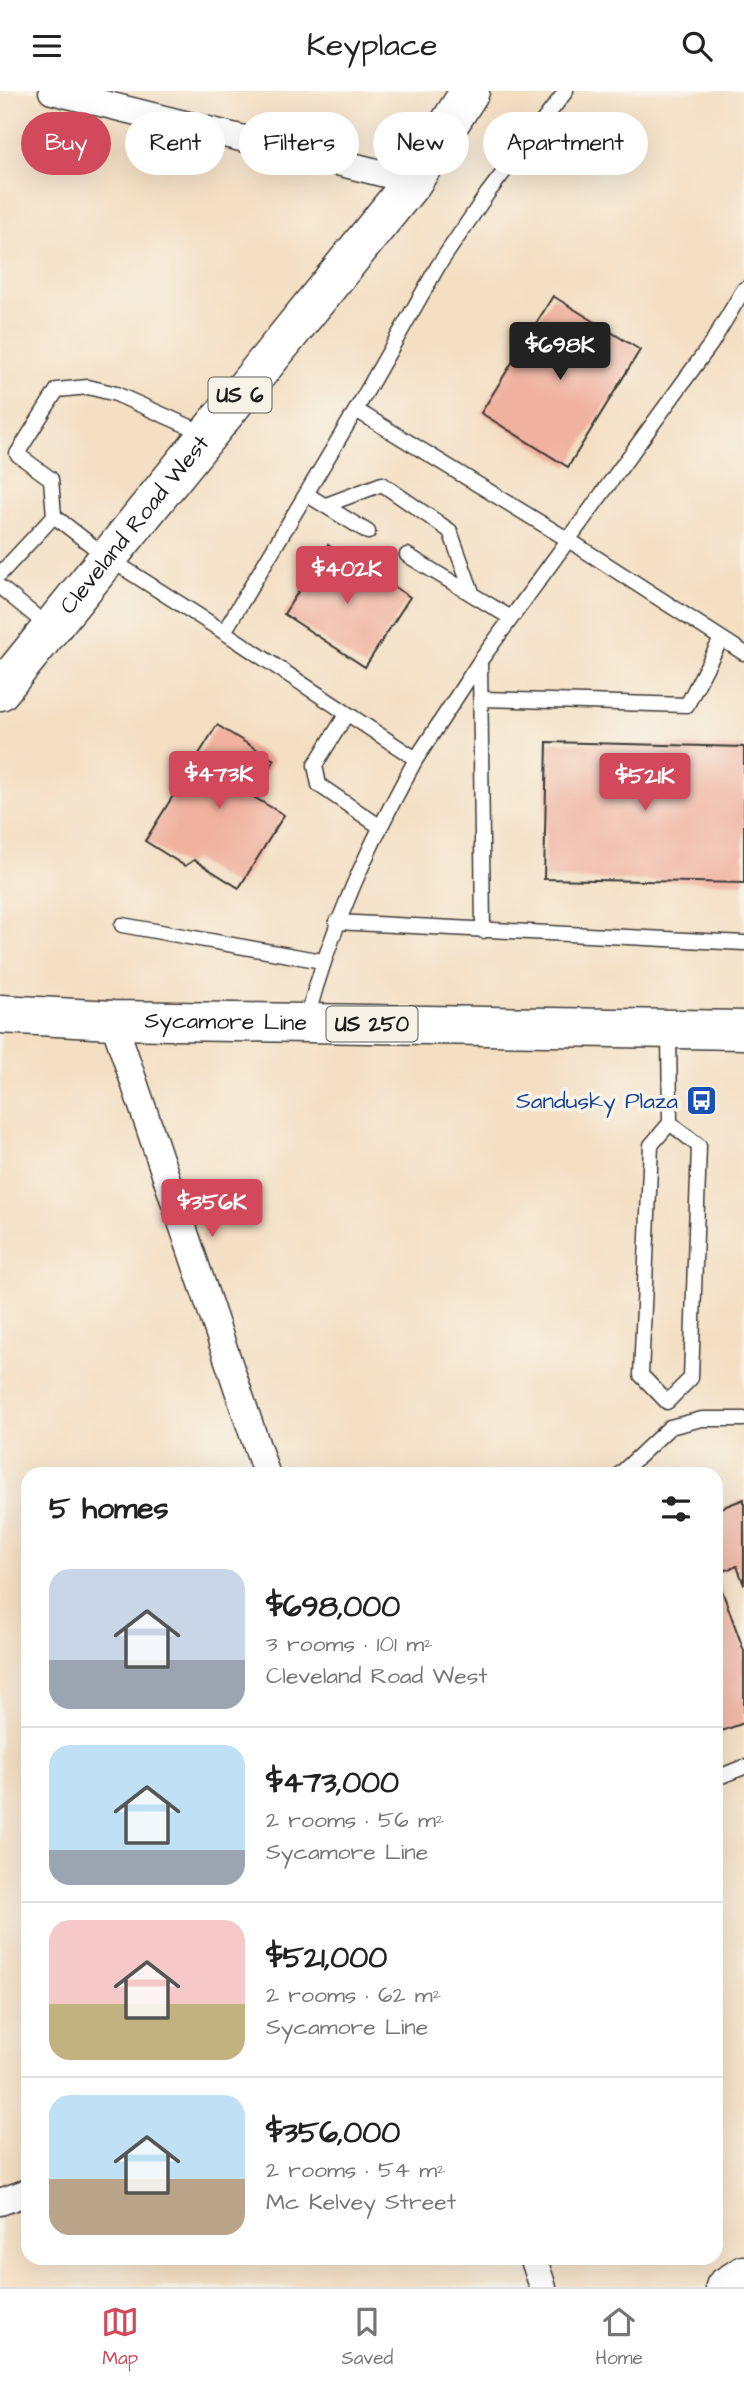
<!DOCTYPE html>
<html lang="en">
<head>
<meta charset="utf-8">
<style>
  body { margin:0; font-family:"Architects Daughter",sans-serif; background:#f2f2f2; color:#222; height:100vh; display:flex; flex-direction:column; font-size:26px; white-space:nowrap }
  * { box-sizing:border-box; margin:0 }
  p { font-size:23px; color:#767676 }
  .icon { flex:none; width:38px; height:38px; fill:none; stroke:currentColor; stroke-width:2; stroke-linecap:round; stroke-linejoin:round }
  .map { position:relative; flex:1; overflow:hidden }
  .panel { position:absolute; left:21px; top:1376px; width:702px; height:798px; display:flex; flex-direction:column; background:#fff; border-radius:21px; box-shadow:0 7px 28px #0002 }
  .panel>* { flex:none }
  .hud { position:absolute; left:21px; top:21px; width:704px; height:63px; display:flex; gap:14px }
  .price { position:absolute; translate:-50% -60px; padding:0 16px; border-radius:7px; background:#d1495b; color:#fff; font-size:23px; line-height:46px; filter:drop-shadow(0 2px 4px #0008) }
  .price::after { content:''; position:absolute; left:50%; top:42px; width:21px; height:16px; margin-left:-10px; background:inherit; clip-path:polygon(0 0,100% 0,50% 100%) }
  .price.current { background:#222; color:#fff }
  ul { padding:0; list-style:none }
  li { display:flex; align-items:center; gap:21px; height:175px; padding:0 28px }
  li+li { border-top:2px solid #e0e0e0 }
  li span { display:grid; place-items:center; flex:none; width:196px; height:140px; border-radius:21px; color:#555 }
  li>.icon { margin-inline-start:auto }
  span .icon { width:84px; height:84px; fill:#fffc; stroke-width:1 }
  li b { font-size:30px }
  h2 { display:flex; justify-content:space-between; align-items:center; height:84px; padding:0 28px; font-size:30px }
  .chip { padding:0 24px; border-radius:32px; background:#fff; box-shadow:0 7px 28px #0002; font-size:24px; line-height:63px }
  .chip.current { background:#d1495b; color:#fff }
  header { display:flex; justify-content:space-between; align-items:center; height:91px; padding:0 28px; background:#fff; font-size:32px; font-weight:600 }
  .tab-bar { display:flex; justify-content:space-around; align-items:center; height:98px; border-top:2px solid #e0e0e0; background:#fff; font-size:19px; color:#767676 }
  .tab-bar a { display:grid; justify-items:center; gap:4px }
  .tab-bar .current { color:#d1495b }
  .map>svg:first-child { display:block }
</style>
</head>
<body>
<header><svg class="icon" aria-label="menu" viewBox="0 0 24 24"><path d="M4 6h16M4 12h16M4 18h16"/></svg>Keyplace<svg class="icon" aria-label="search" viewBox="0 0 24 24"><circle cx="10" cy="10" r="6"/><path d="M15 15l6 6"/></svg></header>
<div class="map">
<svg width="744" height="2196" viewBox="0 0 744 2196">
  <rect width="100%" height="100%" fill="#f7f3e8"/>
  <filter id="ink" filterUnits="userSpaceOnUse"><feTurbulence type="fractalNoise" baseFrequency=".0143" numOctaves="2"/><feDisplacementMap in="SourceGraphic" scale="14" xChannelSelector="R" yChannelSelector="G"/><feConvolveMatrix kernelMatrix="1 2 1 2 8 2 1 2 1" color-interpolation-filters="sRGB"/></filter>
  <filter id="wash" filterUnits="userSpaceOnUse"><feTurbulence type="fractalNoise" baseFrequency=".00686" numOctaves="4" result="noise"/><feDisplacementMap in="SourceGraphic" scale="28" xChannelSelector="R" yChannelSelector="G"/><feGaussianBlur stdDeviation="1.57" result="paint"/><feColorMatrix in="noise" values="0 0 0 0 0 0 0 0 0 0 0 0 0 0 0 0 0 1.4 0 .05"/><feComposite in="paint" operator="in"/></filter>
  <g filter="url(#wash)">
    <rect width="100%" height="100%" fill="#f4dfc3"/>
    <g id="blocks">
      <path fill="#f0b19e" d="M553,205L640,259L568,376L481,322Z
        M328,454L410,506L365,576L284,523Z
        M217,634L274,669L252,705L284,724L239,797L194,769L185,775L145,750Z
        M547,651L744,656V792L544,788Z
        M744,1408V1494L737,1475L716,1483L744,1560V1632L716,1642V1419Z"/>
    </g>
  </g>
  <g filter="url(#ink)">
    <use href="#blocks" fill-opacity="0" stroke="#3c3935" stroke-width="2"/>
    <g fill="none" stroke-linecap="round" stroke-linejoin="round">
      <defs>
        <path id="lane" d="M356,319L567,448L744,562
          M306,403L368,441
          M326,414L382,393L450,440L473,504
          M54,425L51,388L17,363L57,299L88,296L116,303L206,343
          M407,464L511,527
          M0,483L54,425L108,467L224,541L356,319L438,175L487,103L566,0
          M0,496L50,537
          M224,541L416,668C369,754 331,835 306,931
          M480,570L483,840
          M482,608L687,614L721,548
          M346,624L315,674L319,694L379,735
          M416,668L480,570L711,253L744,198
          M336,831L744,852
          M122,834L322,870
          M669,940L670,1032L651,1054L641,1284L667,1311L691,1287L699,1055L670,1032
          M621,1382L670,1336L702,1328H744
          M716,1687L744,1676"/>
        <path id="street" d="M52,0L413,90
          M113,929L266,1382
          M0,2111L28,2101
          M533,2166L543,2196"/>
        <path id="secondary" d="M725,2196L744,2184"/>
        <g id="primary">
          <path id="s1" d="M0,600L413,90L470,0"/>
          <path id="s2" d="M0,923L113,929L744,939"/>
        </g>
      </defs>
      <use href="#lane" stroke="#3c3935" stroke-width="17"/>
      <use href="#street" stroke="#3c3935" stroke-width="29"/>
      <use href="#secondary" stroke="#3c3935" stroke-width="41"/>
      <use href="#primary" stroke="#3c3935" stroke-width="41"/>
      <use href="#lane" stroke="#fff" stroke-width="14"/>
      <use href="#street" stroke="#fff" stroke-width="26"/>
      <use href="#secondary" stroke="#fff" stroke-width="38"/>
      <use href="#primary" stroke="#fff" stroke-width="38"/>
    </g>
  </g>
  <defs>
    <symbol id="bus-square" viewBox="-11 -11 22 22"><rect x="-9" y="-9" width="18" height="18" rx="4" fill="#1a4fb4" stroke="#f7f3e8"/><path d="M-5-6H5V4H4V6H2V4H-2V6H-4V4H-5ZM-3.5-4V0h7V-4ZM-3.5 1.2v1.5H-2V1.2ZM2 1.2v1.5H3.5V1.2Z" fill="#fff"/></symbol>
  </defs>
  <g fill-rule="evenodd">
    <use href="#bus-square" x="684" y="992" width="35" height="35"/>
  </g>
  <g text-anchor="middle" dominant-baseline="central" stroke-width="7" stroke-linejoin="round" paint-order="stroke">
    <g fill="#f7f3e8" stroke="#5e5c59" stroke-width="2">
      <rect x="208.5" y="286.5" width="63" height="35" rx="5"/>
      <rect x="326.5" y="915.5" width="91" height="35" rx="5"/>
    </g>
    <g font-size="21" font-weight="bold" fill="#1c1c1c">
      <text x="240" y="304">US 6</text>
      <text x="372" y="933">US 250</text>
    </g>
    <g font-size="23" fill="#1c1c1c" stroke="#f7f3e8">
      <text stroke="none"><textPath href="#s1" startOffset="214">Cleveland Road West</textPath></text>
      <text stroke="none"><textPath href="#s2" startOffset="226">Sycamore Line</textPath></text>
    </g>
    <g font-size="23" fill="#164399" stroke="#f7f3e8" text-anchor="end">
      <text x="678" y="1010">Sandusky Plaza</text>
    </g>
  </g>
</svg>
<b class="price current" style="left:560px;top:291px">$698K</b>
<b class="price" style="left:347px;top:515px">$402K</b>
<b class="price" style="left:219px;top:720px">$473K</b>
<b class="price" style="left:645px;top:722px">$521K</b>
<b class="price" style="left:212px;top:1148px">$356K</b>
<div class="hud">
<a class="chip current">Buy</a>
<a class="chip">Rent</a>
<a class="chip">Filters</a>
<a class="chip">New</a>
<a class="chip">Apartment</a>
</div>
<section class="panel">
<h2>5 homes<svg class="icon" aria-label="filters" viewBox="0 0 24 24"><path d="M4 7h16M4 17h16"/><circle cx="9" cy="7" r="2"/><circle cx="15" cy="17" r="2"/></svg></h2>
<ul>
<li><span style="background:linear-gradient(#c9d6e8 65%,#9aa5b1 0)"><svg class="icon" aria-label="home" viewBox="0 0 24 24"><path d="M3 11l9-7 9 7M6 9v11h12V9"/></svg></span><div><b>$698,000</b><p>3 rooms · 101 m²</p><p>Cleveland Road West</p></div></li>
<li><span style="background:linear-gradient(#bfe0f5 75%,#9aa5b1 0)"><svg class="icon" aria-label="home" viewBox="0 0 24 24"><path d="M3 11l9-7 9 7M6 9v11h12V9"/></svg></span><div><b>$473,000</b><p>2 rooms · 56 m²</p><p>Sycamore Line</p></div></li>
<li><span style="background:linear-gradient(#f6c9c9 60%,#c2b280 0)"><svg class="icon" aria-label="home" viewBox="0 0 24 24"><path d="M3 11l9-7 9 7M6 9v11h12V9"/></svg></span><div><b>$521,000</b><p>2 rooms · 62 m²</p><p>Sycamore Line</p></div></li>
<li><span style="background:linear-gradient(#bfe0f5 60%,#b9a48a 0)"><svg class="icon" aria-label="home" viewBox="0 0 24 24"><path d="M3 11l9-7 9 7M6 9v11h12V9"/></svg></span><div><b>$356,000</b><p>2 rooms · 54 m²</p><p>Mc Kelvey Street</p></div></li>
</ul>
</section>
</div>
<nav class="tab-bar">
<a class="current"><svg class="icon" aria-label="map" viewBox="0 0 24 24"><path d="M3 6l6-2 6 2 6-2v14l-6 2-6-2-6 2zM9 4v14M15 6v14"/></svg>Map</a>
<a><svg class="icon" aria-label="saved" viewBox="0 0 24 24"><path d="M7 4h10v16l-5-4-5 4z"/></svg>Saved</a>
<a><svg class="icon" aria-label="home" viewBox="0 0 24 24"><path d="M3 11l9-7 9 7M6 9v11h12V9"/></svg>Home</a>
</nav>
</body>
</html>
